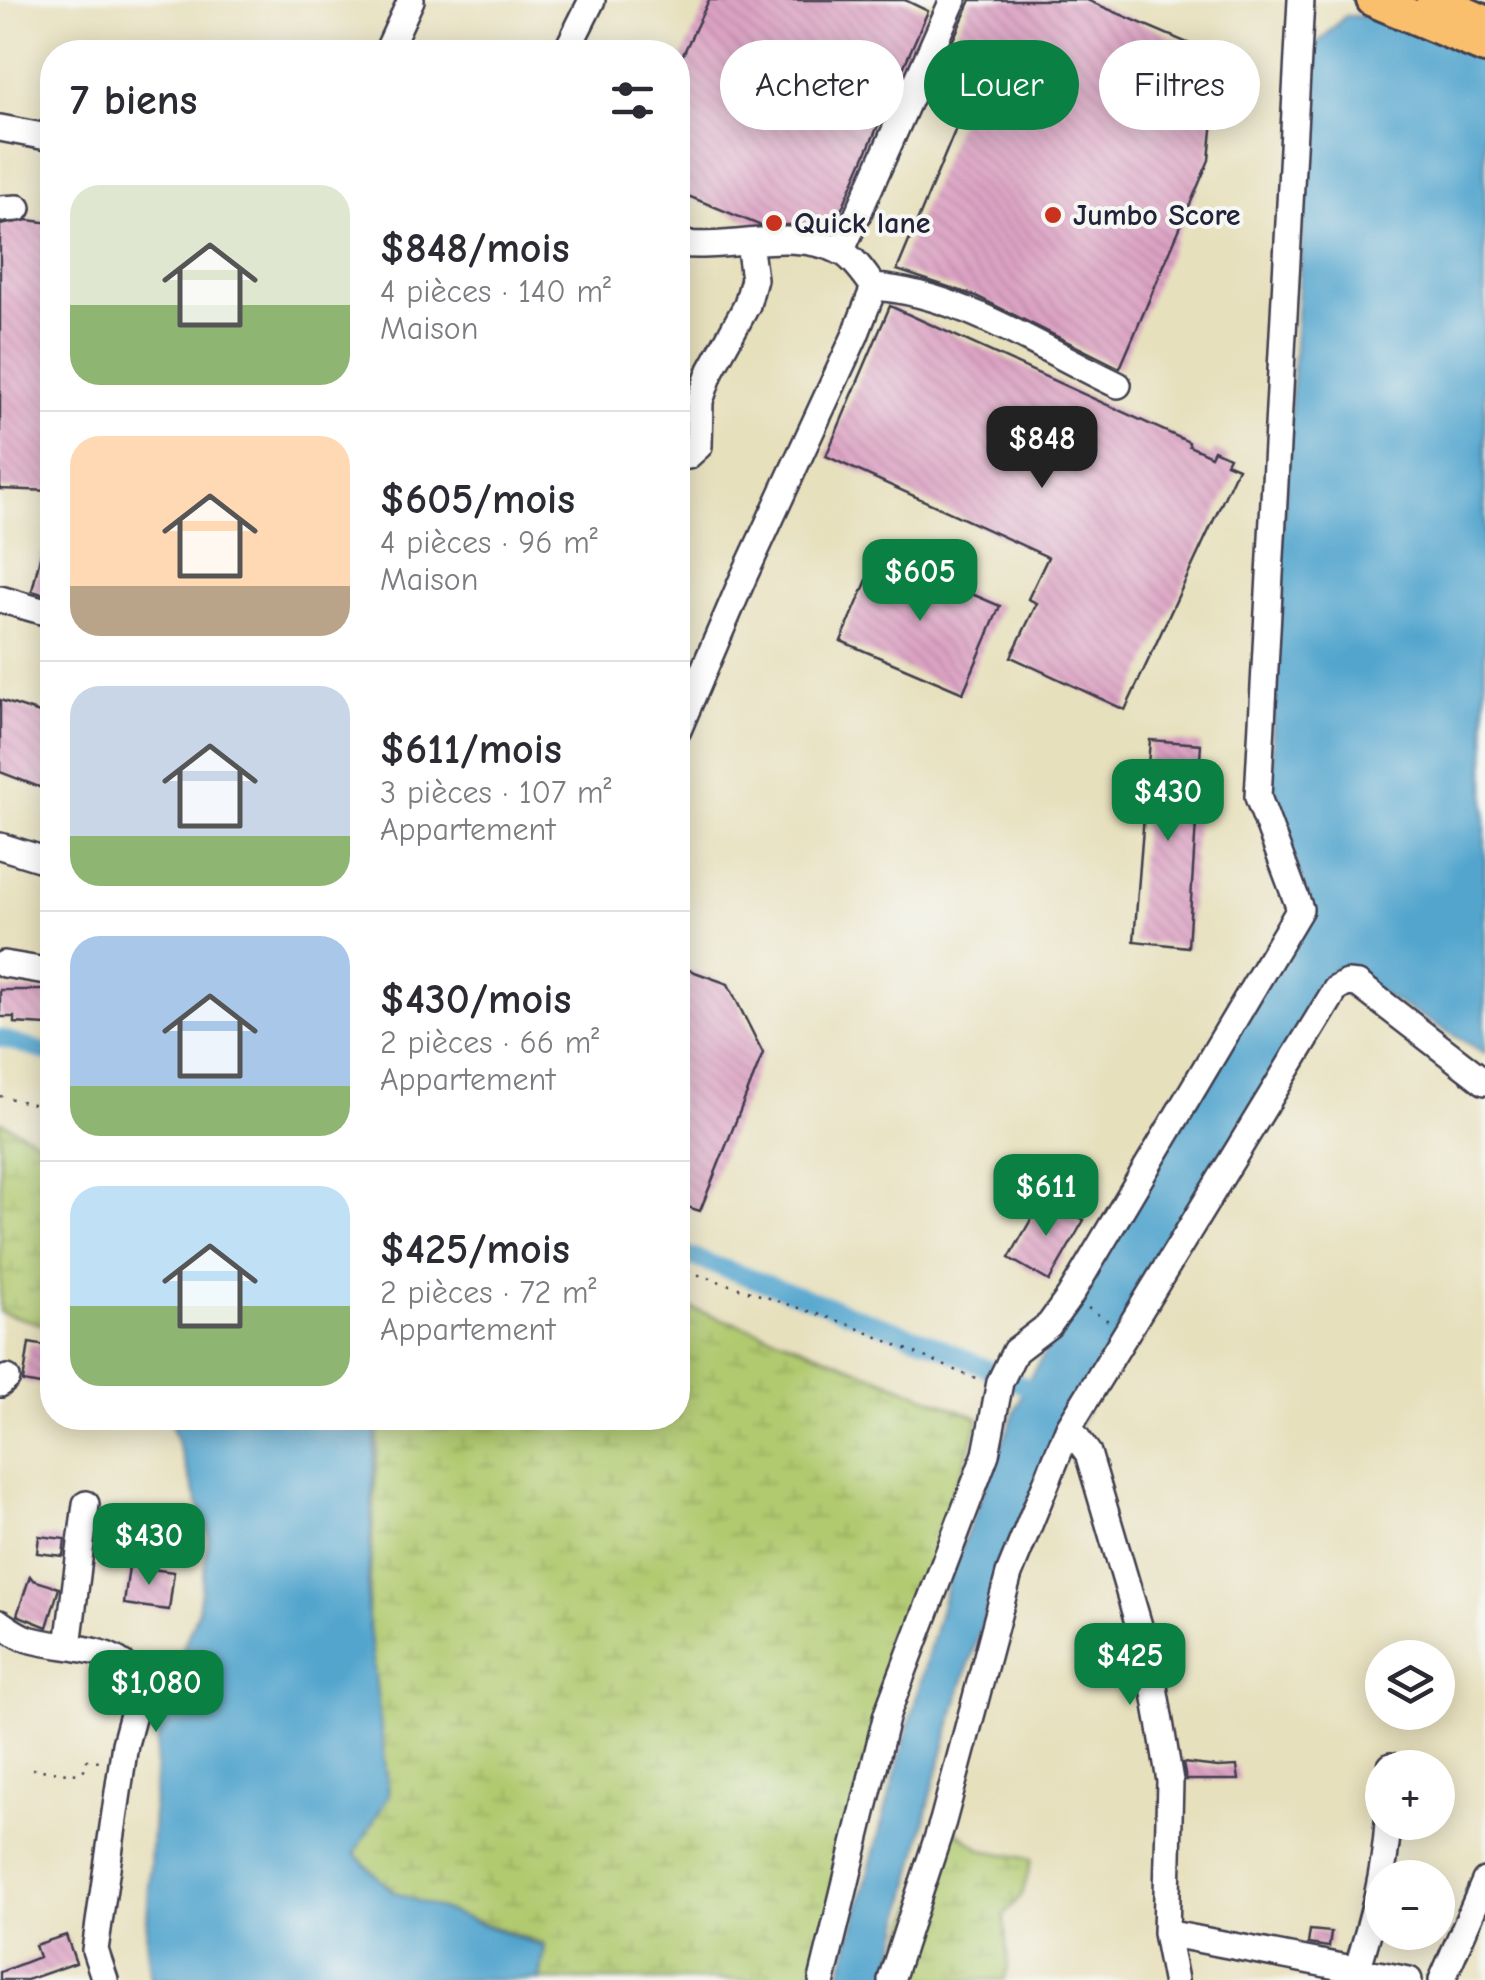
<!DOCTYPE html>
<html lang="fr">
<head>
<meta charset="utf-8">
<style>
  body { margin:0; font-family:"Comic Neue",sans-serif; background:#f7f7f7; color:#2b2b33; height:100vh; display:flex; flex-direction:column; font-size:38px; white-space:nowrap }
  * { box-sizing:border-box; margin:0 }
  p { font-size:32px; color:#7c7c81 }
  .icon { flex:none; width:55px; height:55px; fill:none; stroke:currentColor; stroke-width:2; stroke-linecap:round; stroke-linejoin:round }
  .map { position:relative; flex:1; overflow:hidden }
  .sheet { position:absolute; left:40px; top:40px; width:650px; height:1390px; display:flex; flex-direction:column; background:#fff; border-radius:40px; box-shadow:0 5px 25px #0003 }
  .sheet>* { flex:none }
  .guide { position:absolute; left:720px; top:40px; width:615px; height:90px; display:flex; gap:20px }
  .tools { position:absolute; left:1365px; top:1640px; display:grid; gap:20px }
  .tools a { display:grid; place-items:center; width:90px; height:90px; border-radius:50%; background:#fff; box-shadow:0 5px 25px #0003; font-size:50px }
  .price { position:absolute; translate:-50% -85px; padding:0 22px; border-radius:20px; background:#0b8043; color:#fff; font-size:32px; line-height:65px; filter:drop-shadow(0 2px 5px #0008) }
  .price::after { content:''; position:absolute; left:50%; top:60px; width:30px; height:22px; margin-left:-15px; background:inherit; clip-path:polygon(0 0,100% 0,50% 100%) }
  .price.active { background:#222; color:#fff }
  ul { padding:0; list-style:none }
  li { display:flex; align-items:center; gap:30px; height:250px; padding:0 30px }
  li+li { border-top:2px solid #e1e1e2 }
  li span { display:grid; place-items:center; flex:none; width:280px; height:200px; border-radius:30px; color:#555 }
  li>.icon { margin-inline-start:auto }
  span .icon { width:120px; height:120px; fill:#fffc; stroke-width:1 }
  li b { font-size:42px }
  h2 { display:flex; justify-content:space-between; align-items:center; height:120px; padding:0 30px; font-size:42px }
  .tag { padding:0 35px; border-radius:45px; background:#fff; box-shadow:0 5px 25px #0003; font-size:35px; line-height:90px }
  .tag.active { background:#0b8043; color:#fff }
  .map>svg:first-child { display:block }
</style>
</head>
<body>
<div class="map">
<svg width="1485" height="1980" viewBox="0 0 1485 1980">
  <defs>
    <pattern id="wetland-marsh" width="20" height="14" patternUnits="userSpaceOnUse" patternTransform="scale(2.5)"><rect width="20" height="14" fill="#b1ca6f"/><path d="M1 5h8M5 5V1M11 12h8M15 12V8" fill="none" stroke="#98ad61"/></pattern>
    <pattern id="building-back-hatch" width="6" height="6" patternUnits="userSpaceOnUse" patternTransform="scale(2.5)"><rect width="6" height="6" fill="#dca2c3"/><path d="M-1 5l2 2M0 0l6 6M5-1l2 2" fill="none" stroke="#bc8ba8"/></pattern>
  </defs>
  <rect width="100%" height="100%" fill="#f6f6f2"/>
  <filter id="ink" filterUnits="userSpaceOnUse"><feTurbulence type="fractalNoise" baseFrequency=".01" numOctaves="2"/><feDisplacementMap in="SourceGraphic" scale="20" xChannelSelector="R" yChannelSelector="G"/><feConvolveMatrix kernelMatrix="1 2 1 2 8 2 1 2 1" color-interpolation-filters="sRGB"/></filter>
  <filter id="wash" filterUnits="userSpaceOnUse"><feTurbulence type="fractalNoise" baseFrequency=".0048" numOctaves="4" result="noise"/><feDisplacementMap in="SourceGraphic" scale="40" xChannelSelector="R" yChannelSelector="G"/><feGaussianBlur stdDeviation="2.25" result="paint"/><feColorMatrix in="noise" values="0 0 0 0 0 0 0 0 0 0 0 0 0 0 0 0 0 1.4 0 .05"/><feComposite in="paint" operator="in"/></filter>
  <g filter="url(#wash)">
    <rect width="100%" height="100%" fill="#e7e0bd"/>
    <path fill="url(#wetland-marsh)" stroke="#6a7655" stroke-width="2.5" d="M0,1121L39,1141H52V1327L0,1312Z
      M678,1304L785,1340L979,1418L920,1603L813,1980H540L545,1944L398,1895L354,1855L389,1793L367,1632L379,1424L315,1418H678Z
      M943,1821L982,1850L1032,1859L1022,1895L1004,1915L1008,1968L1004,1980H889Z"/>
    <path fill="#53a5ce" stroke="#3a6484" stroke-width="2.5" d="M1345,16H1383L1485,60V1053L1335,967L1205,1193L1002,1565L961,1688L931,1795L888,1980H839L948,1582L1025,1386L1310,904L1272,801L1273,669L1315,46Z
      M169,1418H313L376,1426L367,1609L389,1795L355,1854L393,1892L545,1947L540,1980H151L146,1939L159,1707L198,1611L209,1535Z"/>
    <g fill="none" stroke-linecap="round" stroke-linejoin="round">
      <path stroke="#53a5ce" stroke-width="18" d="M0,1038L52,1054
        M678,1252L930,1342L1025,1386"/>
    </g>
    <g id="blocks">
      <path fill="url(#building-back-hatch)" d="M709,0H905L928,11L833,229L804,225H759L678,192V65Z
        M971,0H1087L1197,47L1195,59L1218,69L1209,160L1120,368L976,296L897,270L969,97L935,80Z
        M28,220L52,223V491L0,489V225Z
        M890,306L1189,442V446L1211,456L1214,450L1229,457L1226,463L1238,468L1125,710L1011,657L1037,603L1028,599L1048,557L826,456Z
        M41,553L52,556V597L32,591Z
        M878,554L1000,606L963,693L841,641Z
        M0,700L52,717V792L0,772Z
        M1150,740L1201,744L1188,947L1134,941Z
        M678,966L728,984L763,1053L700,1211L678,1204Z
        M0,990H49L46,1025L14,1023V1017H0Z
        M1044,1197L1084,1220L1049,1281L1009,1258Z
        M29,1343L52,1347V1387L23,1382Z
        M39,1536L65,1539L63,1556L37,1553Z
        M129,1566L174,1572L169,1610L124,1604Z
        M30,1576L33,1580L59,1588L47,1627L17,1615Z
        M1183,1763L1218,1767L1237,1766L1239,1780H1186Z
        M1310,1930L1331,1932L1329,1947L1308,1944Z
        M66,1935L76,1963L27,1980H0V1972L39,1957L35,1945Z"/>
    </g>
  </g>
  <g filter="url(#ink)">
    <use href="#blocks" fill-opacity="0" stroke="#403e4e" stroke-width="2.5"/>
    <g fill="none" stroke-linecap="round" stroke-linejoin="round">
      <defs>
        <path id="minor" d="M387,52L411,0
          M566,52L592,0
          M0,128L52,138
          M0,209L18,208
          M678,244C730,250 793,227 842,252C855,259 865,275 874,287L855,336L744,576L678,730
          M841,252L953,0
          M874,287C961,293 1041,349 1118,385
          M678,455L688,456L699,446L700,401L711,370L747,305L754,279L749,242
          M0,599L52,614
          M0,846L52,862
          M4,964L52,972
          M0,1384L7,1378
          M1069,1427L1088,1453L1150,1663L1170,1781L1166,1933L1175,1980
          M0,1623C9,1629 18,1636 28,1639C69,1651 119,1643 141,1685L125,1744L95,1950L105,1980
          M68,1646L86,1504
          M1391,1768V1766
          M1166,1933L1409,1980
          M1357,1970C1372,1922 1385,1873 1388,1822
          M822,1980L887,1714L986,1454L1000,1382L1015,1351L1049,1325L1070,1296L1300,909L1258,797L1301,0
          M891,1980L943,1821L1009,1574L1069,1427L1336,989L1347,983L1358,984L1485,1082
          M1442,1980L1485,1881"/>
        <path id="major" d="M1373,0L1485,47
          M1433,0L1485,22"/>
      </defs>
      <use href="#minor" stroke="#403e4e" stroke-width="30"/>
      <use href="#major" stroke="#403e4e" stroke-width="38"/>
      <path stroke="#403e4e" stroke-width="2.5" stroke-dasharray="2.5 8" stroke-linecap="butt" d="M0,1096L41,1106L52,1101
        M678,1268L845,1323L978,1380
        M1088,1308L1110,1322
        M32,1769L78,1774L86,1768L87,1760L101,1761"/>
      <use href="#minor" stroke="#fff" stroke-width="25"/>
      <use href="#major" stroke="#f9bf6c" stroke-width="32"/>
    </g>
  </g>
  <g fill="#c8321e" stroke="#f6f6f2" stroke-width="4">
    <circle cx="1053" cy="215" r="10"/>
    <circle cx="774" cy="223" r="10"/>
  </g>
  <g text-anchor="middle" dominant-baseline="central" stroke-width="8" stroke-linejoin="round" paint-order="stroke">
    <g font-size="30" font-weight="bold" fill="#22223b" stroke="#f6f6f2" text-anchor="start">
      <text x="1073" y="215">Jumbo Score</text>
      <text x="794" y="223">Quick lane</text>
    </g>
  </g>
</svg>
<div class="tools">
<a><svg class="icon" aria-label="layers" viewBox="0 0 24 24"><path d="M12 4l9 5-9 5-9-5zM3 14l9 5 9-5"/></svg></a>
<a>+</a>
<a>−</a>
</div>
<b class="price active" style="left:1042px;top:491px">$848</b>
<b class="price" style="left:920px;top:624px">$605</b>
<b class="price" style="left:1168px;top:844px">$430</b>
<b class="price" style="left:1046px;top:1239px">$611</b>
<b class="price" style="left:149px;top:1588px">$430</b>
<b class="price" style="left:1130px;top:1708px">$425</b>
<b class="price" style="left:156px;top:1735px">$1,080</b>
<div class="guide">
<a class="tag">Acheter</a>
<a class="tag active">Louer</a>
<a class="tag">Filtres</a>
</div>
<section class="sheet">
<h2>7 biens<svg class="icon" aria-label="filters" viewBox="0 0 24 24"><path d="M4 7h16M4 17h16"/><circle cx="9" cy="7" r="2"/><circle cx="15" cy="17" r="2"/></svg></h2>
<ul>
<li><span style="background:linear-gradient(#dfe7d0 60%,#8fb573 0)"><svg class="icon" aria-label="home" viewBox="0 0 24 24"><path d="M3 11l9-7 9 7M6 9v11h12V9"/></svg></span><div><b>$848/mois</b><p>4 pièces · 140 m²</p><p>Maison</p></div></li>
<li><span style="background:linear-gradient(#ffd9b3 75%,#b9a48a 0)"><svg class="icon" aria-label="home" viewBox="0 0 24 24"><path d="M3 11l9-7 9 7M6 9v11h12V9"/></svg></span><div><b>$605/mois</b><p>4 pièces · 96 m²</p><p>Maison</p></div></li>
<li><span style="background:linear-gradient(#c9d6e8 75%,#8fb573 0)"><svg class="icon" aria-label="home" viewBox="0 0 24 24"><path d="M3 11l9-7 9 7M6 9v11h12V9"/></svg></span><div><b>$611/mois</b><p>3 pièces · 107 m²</p><p>Appartement</p></div></li>
<li><span style="background:linear-gradient(#a9c7e8 75%,#8fb573 0)"><svg class="icon" aria-label="home" viewBox="0 0 24 24"><path d="M3 11l9-7 9 7M6 9v11h12V9"/></svg></span><div><b>$430/mois</b><p>2 pièces · 66 m²</p><p>Appartement</p></div></li>
<li><span style="background:linear-gradient(#bfe0f5 60%,#8fb573 0)"><svg class="icon" aria-label="home" viewBox="0 0 24 24"><path d="M3 11l9-7 9 7M6 9v11h12V9"/></svg></span><div><b>$425/mois</b><p>2 pièces · 72 m²</p><p>Appartement</p></div></li>
</ul>
</section>
</div>
</body>
</html>
